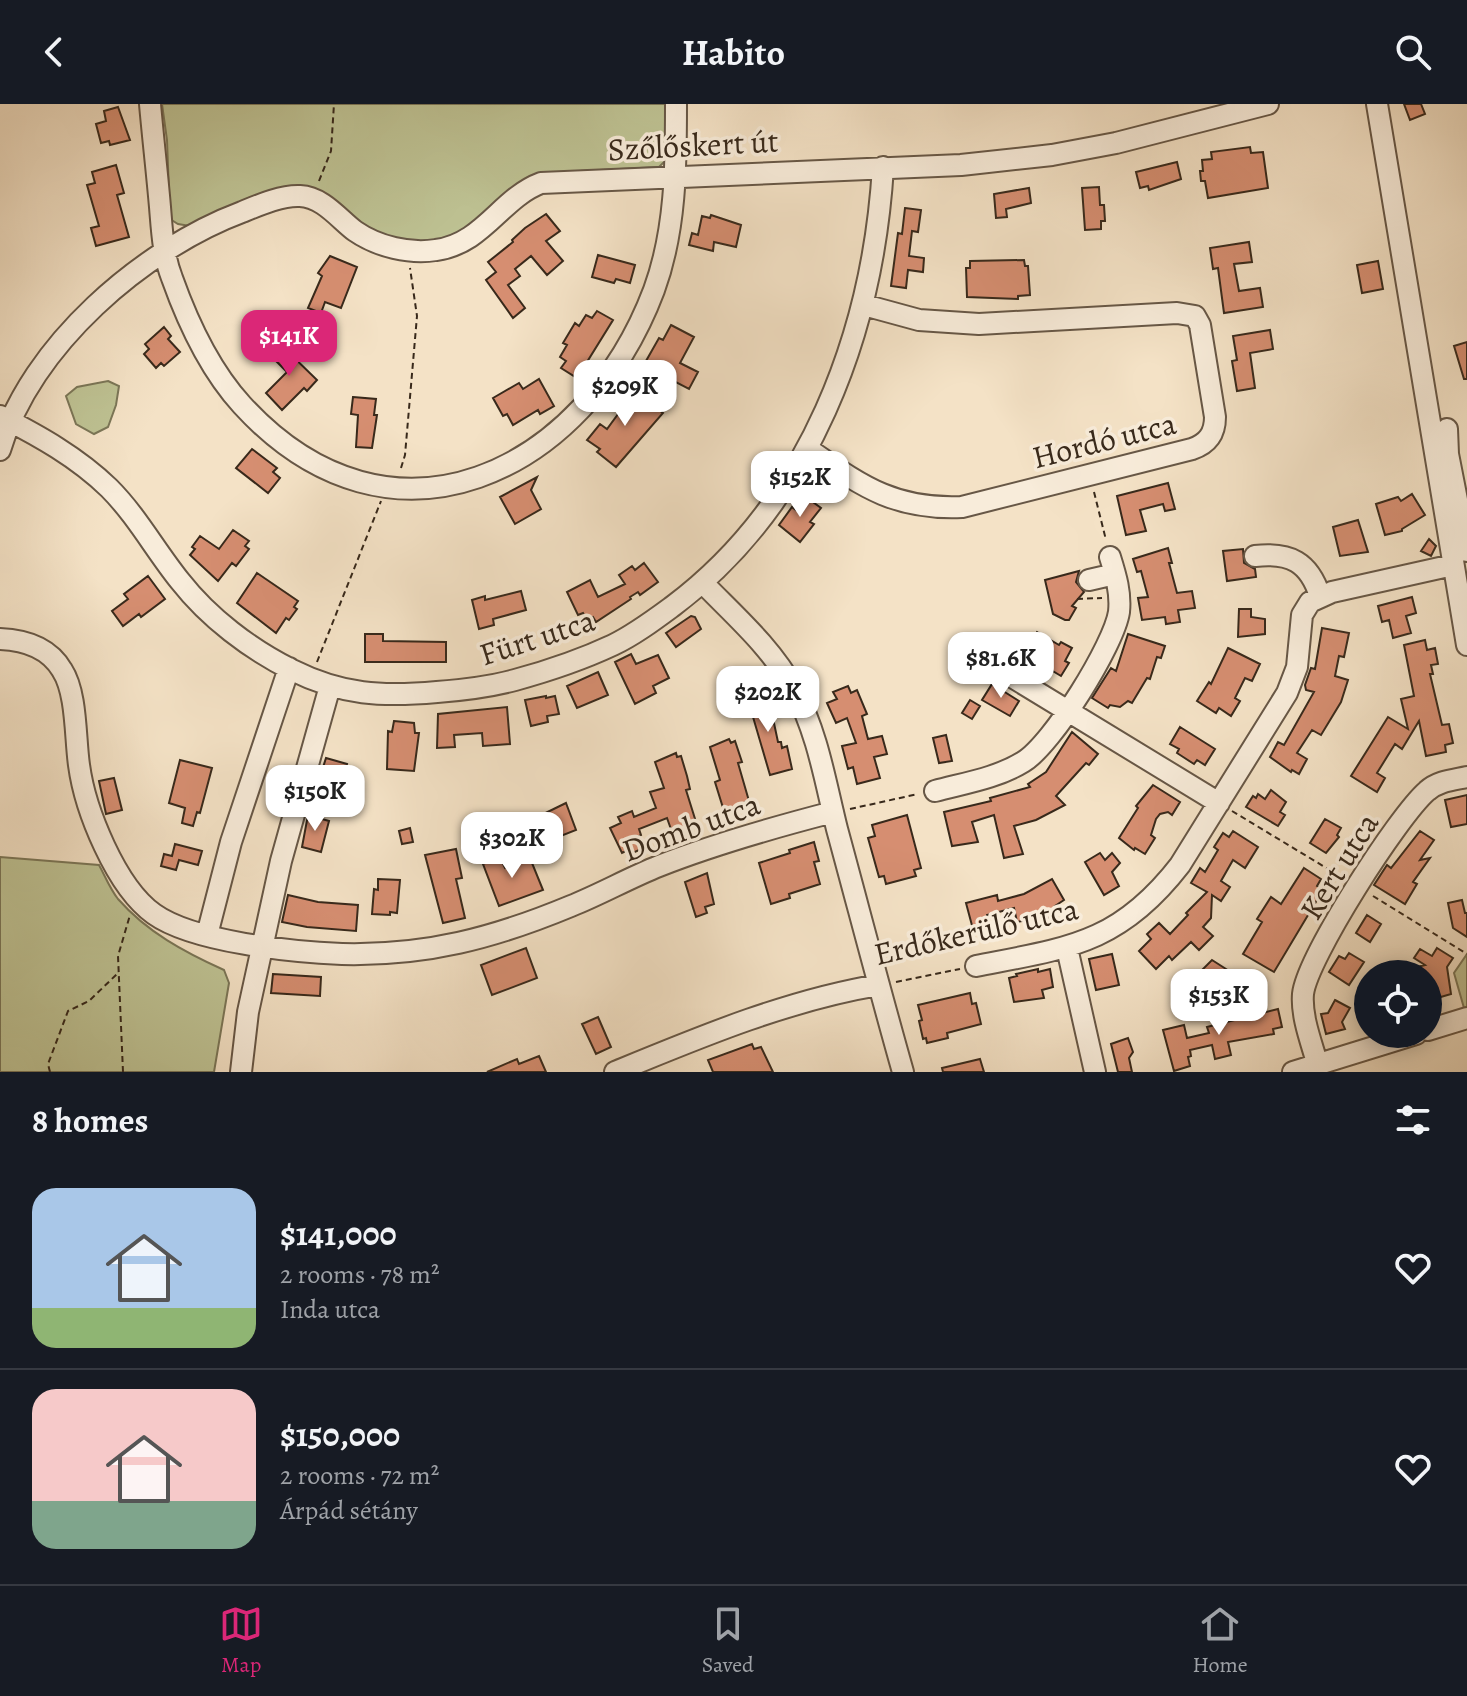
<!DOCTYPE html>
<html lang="en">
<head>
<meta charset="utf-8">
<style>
  body { margin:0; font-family:Alegreya,serif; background:#20242c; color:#f1f3f6; height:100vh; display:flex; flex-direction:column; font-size:30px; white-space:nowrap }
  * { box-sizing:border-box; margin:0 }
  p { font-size:26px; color:#9ea1a6 }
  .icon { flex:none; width:44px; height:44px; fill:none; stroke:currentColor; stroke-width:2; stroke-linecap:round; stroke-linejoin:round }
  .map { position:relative; height:968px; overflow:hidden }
  .drawer { display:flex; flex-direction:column; background:#171b24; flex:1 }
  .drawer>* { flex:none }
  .controls { position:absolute; left:1354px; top:856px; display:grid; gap:16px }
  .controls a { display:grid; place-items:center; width:88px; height:88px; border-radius:50%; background:#171b24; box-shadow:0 4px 20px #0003; font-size:40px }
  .price { position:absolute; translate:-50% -68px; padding:0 18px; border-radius:16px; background:#fff; color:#222; font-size:26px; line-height:52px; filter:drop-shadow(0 2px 4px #0008) }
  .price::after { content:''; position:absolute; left:50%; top:48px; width:24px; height:18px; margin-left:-12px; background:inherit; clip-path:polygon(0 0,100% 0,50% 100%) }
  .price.active { background:#db2777; color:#fff }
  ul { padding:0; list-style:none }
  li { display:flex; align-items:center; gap:24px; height:200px; padding:0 32px }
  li+li { border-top:2px solid #363941 }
  li span { display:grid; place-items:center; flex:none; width:224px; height:160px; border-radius:24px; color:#555 }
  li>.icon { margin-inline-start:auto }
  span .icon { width:96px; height:96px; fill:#fffc; stroke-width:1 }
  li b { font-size:34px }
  h2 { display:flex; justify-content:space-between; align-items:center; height:96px; padding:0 32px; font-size:34px }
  header { display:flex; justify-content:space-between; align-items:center; height:104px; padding:0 32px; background:#171b24; font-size:36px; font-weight:700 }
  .tabs { display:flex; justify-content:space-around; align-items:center; height:112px; border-top:2px solid #363941; background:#171b24; font-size:22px; color:#9ea1a6 }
  .tabs a { display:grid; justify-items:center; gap:4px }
  .tabs .active { color:#db2777 }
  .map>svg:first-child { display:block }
</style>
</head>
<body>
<header><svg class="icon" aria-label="back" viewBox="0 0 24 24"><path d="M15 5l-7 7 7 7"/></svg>Habito<svg class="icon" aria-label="search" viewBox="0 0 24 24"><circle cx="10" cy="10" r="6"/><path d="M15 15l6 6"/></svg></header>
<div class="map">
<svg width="1467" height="968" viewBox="0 0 1467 968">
  <rect width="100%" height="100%" fill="#f4e2c6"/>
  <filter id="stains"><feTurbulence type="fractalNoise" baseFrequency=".0025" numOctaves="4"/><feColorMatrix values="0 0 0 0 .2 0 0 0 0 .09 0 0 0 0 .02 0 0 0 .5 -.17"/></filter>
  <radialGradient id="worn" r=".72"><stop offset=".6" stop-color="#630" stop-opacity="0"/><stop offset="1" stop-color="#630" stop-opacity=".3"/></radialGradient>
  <path fill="#bec293" stroke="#7b7657" stroke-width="2" d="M162,0H670L666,56L659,63L540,69L526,75L463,131L420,141L373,128L316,87L190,122L178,120L170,115L167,36Z
    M108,277L119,282L116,301L108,323L94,330L76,320L66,292L77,283Z
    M0,753L99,761C105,772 110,785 118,795C147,828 184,848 224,866L229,879L214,968H0Z
    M1467,850V903L1464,904L1454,869Z"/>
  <path fill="#d68e71" stroke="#38291b" stroke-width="2" d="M1404,0H1421L1425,10L1410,16Z
    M118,3L130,36L110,41L109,37L101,39L96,20L106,17L104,7Z
    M1250,43L1251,49L1263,48L1268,84L1208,94L1205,77H1201L1200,67H1203L1202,56L1212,55L1211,48Z
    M1177,58L1181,75L1149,86L1148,82L1140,84L1136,68Z
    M116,61L124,89L117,91L129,133L96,142L91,124L99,122L87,81L95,79L92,68Z
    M1099,83L1100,101H1104L1105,117H1101V125L1085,126L1082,84Z
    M1029,84L1031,99L1006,105L1007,113L996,114L994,90Z
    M905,104L921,106L918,128L912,127L909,152L924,154L923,168L908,166L906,184L891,182L898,129L902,130Z
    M546,110L560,127L546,137L563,157L547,171L531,152L515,165L520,172L508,181L525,204L513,214L486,176L496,168L488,158L513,138L512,136L525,124Z
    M711,111L741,121L736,143L714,138L713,147L689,141L692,129L698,131L702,112L710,114Z
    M1249,138L1252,158L1234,160L1239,187L1260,184L1263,203L1224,209L1218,164L1213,165L1210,144Z
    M598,151L635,161L630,179L616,175L614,179L592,173Z
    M330,152L357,163L341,204L325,198L321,209L308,204L322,172L318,169Z
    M1024,156L1025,162H1028L1030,191L1018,192V195L967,193L966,164H970V157Z
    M1378,157L1383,185L1362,189L1357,161Z
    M597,207L613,216L577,274L561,264L566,257L560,253L567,241L563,239L575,219L579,222L586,211L592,214Z
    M671,221L694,233L680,259L698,268L689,285L672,276L669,281L645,268L649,261L646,257L659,234L663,236Z
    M164,223L171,232L168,235L180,248L164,262L161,259L156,264L144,250L149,245L145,240Z
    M1270,226L1273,245L1250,249L1255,284L1237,287L1232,257L1237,256L1233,232Z
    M1467,238V275H1464L1454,242Z
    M279,239L317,276L307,287L304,284L282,306L266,289L287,268L269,250Z
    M539,275L554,302L540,310L538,306L513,321L507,310L503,312L493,294L519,279L523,285Z
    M628,284L663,309L616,363L597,348L600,345L587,336L600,320L607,325L621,306L615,301Z
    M353,293L376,295L374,311H377L372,344L356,343L358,311L351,310Z
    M252,345L277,364L273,368L280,374L268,389L236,364Z
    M537,373L531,386L541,405L515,420L500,393Z
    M1168,379L1175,405L1165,407L1163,400L1140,406L1146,427L1126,431L1117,392Z
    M1412,390L1425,411L1402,425V427L1385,431L1376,400L1398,393L1401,397Z
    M806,393L821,404L810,418L814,420L800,438L779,421L792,403L796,406Z
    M1358,416L1368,448L1340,452L1333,423Z
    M233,426L249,437L245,442L249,445L236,462L232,459L218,477L190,451L195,445L192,443L200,432L219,445Z
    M1429,435L1436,442L1431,452L1421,447Z
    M1168,444L1172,459H1169L1177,489L1192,487L1195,504L1178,506L1180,518L1166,520L1165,513L1142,516L1138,494L1148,493L1141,467L1137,468L1133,455Z
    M1243,445L1244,459L1255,465L1256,473L1227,477L1223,447Z
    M644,459L658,478L640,491L638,488L630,493L631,495L596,518L593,513L587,516L583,509L578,511L567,488L590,476L598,493L625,480L619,471L632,462L635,466Z
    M1079,467L1076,478L1084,488L1072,502L1076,504L1069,516H1065L1053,510L1045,476Z
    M257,469L298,497L294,503L297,505L289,516L286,514L276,529L237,499Z
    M148,472L165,495L141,513L139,510L123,522L112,507L128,495L124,490Z
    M521,487L526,506L493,515L494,521L479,525L472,496L485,492V496Z
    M1412,493L1416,509L1406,512L1411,529L1393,534L1389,516L1382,518L1378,502Z
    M1239,505H1251V513L1265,515V530L1238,533Z
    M691,512L695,513L701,525L676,543L666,529Z
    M1322,524L1349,529L1344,553L1339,552L1335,572L1348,576L1341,598L1321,631L1312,626L1297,649L1307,655L1299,670L1292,666L1291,668L1270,653L1278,638L1284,641L1314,588L1306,586L1305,581L1311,564L1315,565Z
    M1037,528L1059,541L1061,538L1072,544L1065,557L1069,559L1061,572L1023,549L1031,532L1033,533Z
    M365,530H383V537L446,538V558H365Z
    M1128,530L1165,542L1161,554L1157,553L1150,575L1147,574L1132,599L1128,597L1120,603L1110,601L1108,604L1092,594L1111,564L1116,567Z
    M1425,536L1427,546L1435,544L1438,560L1431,561L1433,570H1430L1442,621L1449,620L1453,639L1445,641L1446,648L1426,652L1419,617L1402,645L1395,640L1377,669L1385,674L1377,688L1351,672L1388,613L1408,625L1401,595L1414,592L1404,541Z
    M1228,544L1260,560L1252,577L1245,574L1235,594L1240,597L1231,612L1219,604L1216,609L1197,597L1209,578L1211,580Z
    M631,550L636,560L658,551L669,574L653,582L656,589L635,600L615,558Z
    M598,568L608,591L577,604L567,582Z
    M992,580L1019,597L1010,612L982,596Z
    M848,582L851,589L857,586L867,610L862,612L868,635L882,632L887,650L874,653L880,674L857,680L853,663L848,665L842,642L856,639L847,614L836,619L827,599L837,595L833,588Z
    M760,585L762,593L768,591L778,638H781L782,644L787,642L792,665L770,671L746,589Z
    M546,592V594L555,592L559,610L547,612L548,618L531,622L525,596Z
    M970,596L980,602L972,615L962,609Z
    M507,603L510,640L483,642L482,629L454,631L455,643L437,644L438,610Z
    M394,617L414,619L415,629H419L414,667L387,665L388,627L392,628Z
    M1180,623L1215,645L1205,661L1197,656L1194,660L1177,649L1179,645L1170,640Z
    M1072,628L1098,650L1089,661L1086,659L1056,692L1065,701L1036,716L1014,722L1023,750L1004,754L994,711L972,718L978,738L952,742L944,708L991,697L990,694L1030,683L1028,680L1046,668Z
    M946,631L952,657L939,659L933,634Z
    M729,635L731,639L735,637L742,658L738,659L749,697L745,698L746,702L731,707V705L724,707L715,678L720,676L710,643Z
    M676,649L677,653L681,652L687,672L690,685L686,686L696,718L692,719L693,723L679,728L678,726L672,728L667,714L639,725L641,731L639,732L644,744L630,750L628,746L622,749L610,724L621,719L618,713L632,707L634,713L656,704L650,688L664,684L655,658Z
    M326,654L347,660L341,682L319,676Z
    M180,656L212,664L200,709L197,708L193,722L182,719L185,704L169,699Z
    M114,674L122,706L106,710L99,677Z
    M1153,681L1180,698L1172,711L1168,708L1160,710L1156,715L1151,731L1155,734L1145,750L1135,744L1134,746L1119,734L1138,704L1136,702Z
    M1271,686L1286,698L1280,708L1285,711L1278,722L1246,703L1253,692L1256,694L1258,690L1265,695Z
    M1467,691V720L1451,723L1445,696Z
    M566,699L576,726L538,741L529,717Z
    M308,711L329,717L321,748L302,743Z
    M907,711L921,764L914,766L916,772L886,780L884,772L879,773L868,734L875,732L872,721Z
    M1325,715L1341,724L1337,731L1339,733L1326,749L1310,739Z
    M410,724L413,738L402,740L399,727Z
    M1233,727L1258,743L1245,764L1233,756L1221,777L1230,783L1221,797L1212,791L1211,814L1203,823L1213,832L1199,846L1191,838L1172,856L1169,852L1156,865L1139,847L1151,835L1147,830L1159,819L1170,830L1188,811L1186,809L1207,788L1191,779L1200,764L1205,768L1218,746L1214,743L1223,729L1229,733Z
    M1420,727L1434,736L1420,756L1430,754L1413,778L1417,780L1405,800L1374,781L1387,761L1391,764Z
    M814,738L819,757L814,758L820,780L789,790L790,794L771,800L759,759L790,749L789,746Z
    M175,740L202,747L198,761L179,756L176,766L161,762L164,750L172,752Z
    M456,745L462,774L456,775L465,814L443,819L425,751Z
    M1100,749L1105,756L1112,749L1120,759L1112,768L1119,782L1104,791L1085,758Z
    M500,753L505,764L530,754L543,786L499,802L483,760Z
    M1304,764L1321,775L1317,782L1323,786L1274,868L1243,850L1262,818L1257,815L1271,793L1281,800Z
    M707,769L714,800L705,803L707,809L696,813L685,778Z
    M378,775L400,776L397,809L390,808V811L372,810L374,785L378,786Z
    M1052,775L1064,796L1055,802L1057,805L1051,814L1043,815L1041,813L1017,818L1014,804L987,811L988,825L974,829L966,799L997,791L998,797L1024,790Z
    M288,791L318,798L358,801L356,827L307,823L282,818Z
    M1462,796L1465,809H1467V833L1453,824L1448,799Z
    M1367,811L1381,820L1370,838L1356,829Z
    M526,844L537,874L492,891L481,861Z
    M1437,844L1453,854L1447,863L1451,890L1434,895L1428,870H1406L1405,866L1425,861L1414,854L1420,845L1432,852Z
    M1349,849L1364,858L1349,881L1329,868L1339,852L1345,855Z
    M1112,850L1119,881L1096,886L1089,855Z
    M1212,856L1254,883L1243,899L1217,882L1203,865Z
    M1038,865V868L1050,865L1053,883L1042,886L1044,894L1014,898L1009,874L1017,872L1016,870Z
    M273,870L321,873L320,892L271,889Z
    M970,889L972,900L976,899L981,920L947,929L948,934L927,939L926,934L923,935L919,917L922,916L918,901Z
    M1335,896L1350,904L1342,918L1345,925L1326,930L1321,910L1328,909Z
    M1278,905L1282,923L1273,925L1274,930L1228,938L1231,951L1215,955L1212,941L1190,946L1191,952L1188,953L1190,962L1174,967L1163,926L1184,921L1187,934L1209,929L1207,923Z
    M598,913L611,943L596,950L582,920Z
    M1128,934L1133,948L1129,954L1132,968H1118L1111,940Z
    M752,940L754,945L761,943L773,968H713L708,956Z
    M539,952L546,968H487L517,955L519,960Z
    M980,955L984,968H943L942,964Z"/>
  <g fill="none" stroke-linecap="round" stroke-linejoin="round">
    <defs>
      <path id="minor" d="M150,0C153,34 157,68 160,103C162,127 163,151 172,174C188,219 209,265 242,301C391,464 585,369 654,186C676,126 676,62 676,0
        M1377,0L1467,541
        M0,312C39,332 77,353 109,384C137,412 155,446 180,477C209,514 250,545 292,566C342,591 382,593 437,588C464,586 489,583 515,576C548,567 581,556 613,541C634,531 654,516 673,502C810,399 873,229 883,63
        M1447,325L1448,350L1467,447
        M808,345C862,382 894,406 962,403L1192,345C1207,340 1215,330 1215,313L1200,221L1195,212L1177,209L979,220L919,216L864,201
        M0,346C30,242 143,145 242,108C259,101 282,91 300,92C323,93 339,115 355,127C378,143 410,150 436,146C483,140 501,94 541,79L961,61L1052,51L1116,39L1268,0
        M1255,452C1290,448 1309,458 1320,492
        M1089,476L1115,470
        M703,479C736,513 771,543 794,585C818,630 825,677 837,725C859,806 880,887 903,968
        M0,535C25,536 49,544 62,566C77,589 75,633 79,661C85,706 116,783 154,810C193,838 293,848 342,850C426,852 494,834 571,802C601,790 629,774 659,762C715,740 775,723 833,708
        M999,565L1219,699
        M935,687C965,679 997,674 1023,658C1052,641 1114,541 1119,508C1121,489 1116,472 1110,453
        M207,831L231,738L289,564
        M1067,844L1095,968
        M976,862C1068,844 1119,840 1180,761L1287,589L1297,563L1302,511L1310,498L1332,488L1453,461
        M1428,926L1467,914
        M1318,962C1312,940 1301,913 1303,890C1307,854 1398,712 1427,687C1438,677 1453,676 1467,673
        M241,968L248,908L281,757L330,582
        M615,968C700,933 788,896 879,881
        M1293,968L1416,930"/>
    </defs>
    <use href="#minor" stroke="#675746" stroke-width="24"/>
    <path stroke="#38291b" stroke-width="2" stroke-dasharray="6 4" stroke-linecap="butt" d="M319,77L331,47L334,0
      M401,364L405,351L417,212L410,164
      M1094,388L1106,436
      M1077,495L1102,494
      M317,558L381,397
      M850,705L918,690
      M1232,707L1343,774
      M1373,792L1467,850
      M896,878L960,865
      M50,968L48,960L68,907L89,897L118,869
      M123,968L118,852L130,811"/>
    <use href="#minor" stroke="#f8ecda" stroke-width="20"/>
  </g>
  <g text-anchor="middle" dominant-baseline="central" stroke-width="7" stroke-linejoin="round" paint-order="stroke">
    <g font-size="32" fill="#38291b" stroke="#f8ecda">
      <text transform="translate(693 41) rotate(-3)">Szőlőskert út</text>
      <text transform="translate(1104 336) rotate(-14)">Hordó utca</text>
      <text transform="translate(537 533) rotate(-18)">Fürt utca</text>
      <text transform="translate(691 723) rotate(-20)">Domb utca</text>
      <text transform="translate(1339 762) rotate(-58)">Kert utca</text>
      <text transform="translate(976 827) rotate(-13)">Erdőkerülő utca</text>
    </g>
  </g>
  <rect width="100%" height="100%" filter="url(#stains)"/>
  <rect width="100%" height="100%" fill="url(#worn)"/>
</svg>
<div class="controls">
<a><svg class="icon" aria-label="locate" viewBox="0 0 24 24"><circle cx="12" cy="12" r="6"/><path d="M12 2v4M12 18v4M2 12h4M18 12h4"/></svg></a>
</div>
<b class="price active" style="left:289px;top:274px">$141K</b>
<b class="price" style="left:625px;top:324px">$209K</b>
<b class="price" style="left:800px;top:415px">$152K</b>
<b class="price" style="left:1001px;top:596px">$81.6K</b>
<b class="price" style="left:768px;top:630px">$202K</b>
<b class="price" style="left:315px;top:729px">$150K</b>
<b class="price" style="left:512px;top:776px">$302K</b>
<b class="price" style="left:1219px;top:933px">$153K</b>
</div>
<section class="drawer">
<h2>8 homes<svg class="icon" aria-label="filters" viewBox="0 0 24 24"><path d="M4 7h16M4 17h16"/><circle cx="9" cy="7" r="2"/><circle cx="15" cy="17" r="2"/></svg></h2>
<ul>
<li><span style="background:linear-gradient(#a9c7e8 75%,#8fb573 0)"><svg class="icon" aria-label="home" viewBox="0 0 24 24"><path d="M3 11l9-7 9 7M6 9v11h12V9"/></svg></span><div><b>$141,000</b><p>2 rooms · 78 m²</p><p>Inda utca</p></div><svg class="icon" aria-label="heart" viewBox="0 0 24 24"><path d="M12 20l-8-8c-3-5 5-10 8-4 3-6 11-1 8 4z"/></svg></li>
<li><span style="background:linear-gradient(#f6c9c9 70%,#7fa58c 0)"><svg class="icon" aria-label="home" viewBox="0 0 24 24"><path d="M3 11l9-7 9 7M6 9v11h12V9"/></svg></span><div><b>$150,000</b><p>2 rooms · 72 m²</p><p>Árpád sétány</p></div><svg class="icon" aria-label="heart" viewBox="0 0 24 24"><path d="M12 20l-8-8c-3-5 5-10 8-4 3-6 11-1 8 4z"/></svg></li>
</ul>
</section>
<nav class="tabs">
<a class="active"><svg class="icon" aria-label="map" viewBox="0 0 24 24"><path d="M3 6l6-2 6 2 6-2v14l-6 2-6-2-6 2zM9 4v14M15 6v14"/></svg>Map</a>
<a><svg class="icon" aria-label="saved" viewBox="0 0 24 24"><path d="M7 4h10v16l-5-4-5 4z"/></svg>Saved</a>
<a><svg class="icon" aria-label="home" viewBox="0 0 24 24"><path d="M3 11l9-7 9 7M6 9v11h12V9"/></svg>Home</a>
</nav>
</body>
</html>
